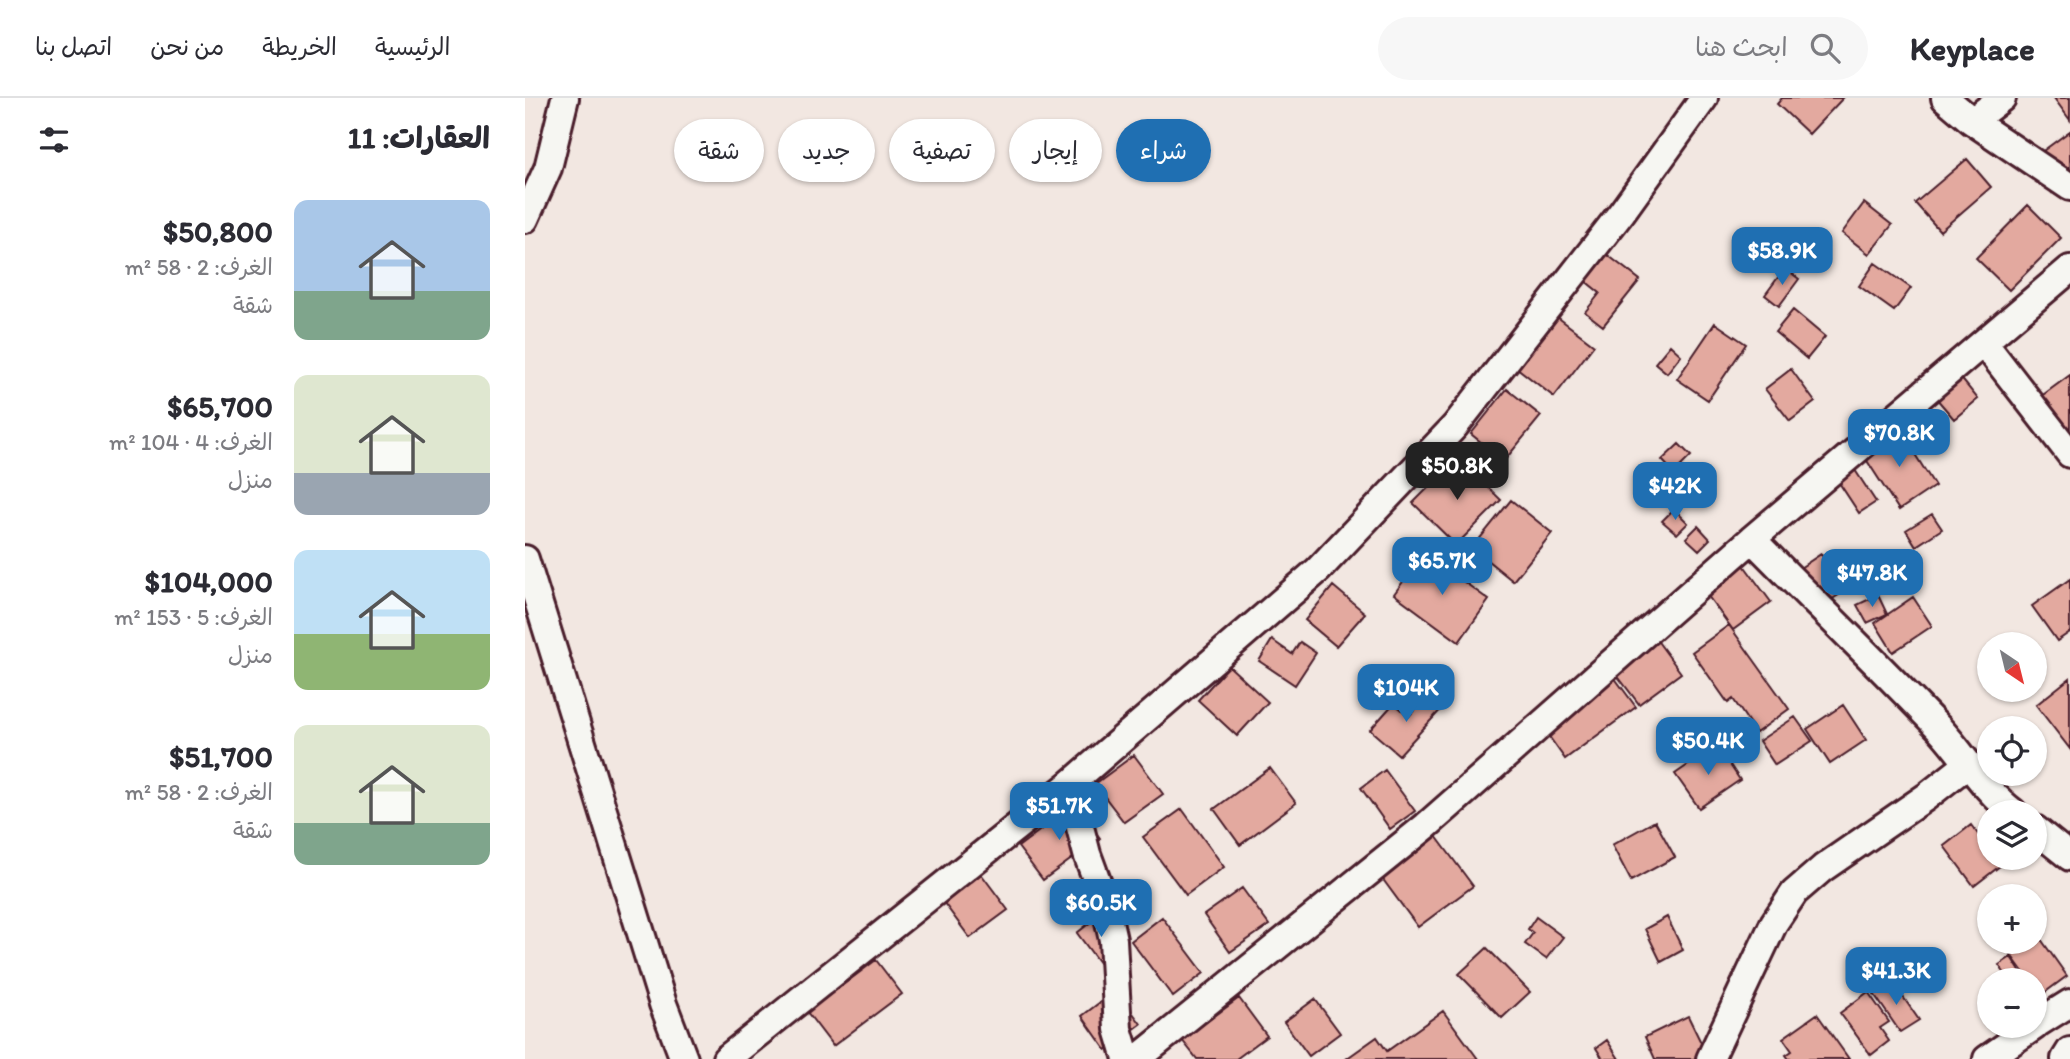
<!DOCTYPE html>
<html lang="ar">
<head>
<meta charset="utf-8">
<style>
  body { margin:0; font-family:Itim,"Playpen Sans Arabic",sans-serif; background:#f7f7f7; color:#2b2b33; direction:rtl; height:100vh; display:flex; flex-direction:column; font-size:26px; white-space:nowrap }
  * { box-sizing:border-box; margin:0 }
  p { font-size:23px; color:#7c7c81 }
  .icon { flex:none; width:38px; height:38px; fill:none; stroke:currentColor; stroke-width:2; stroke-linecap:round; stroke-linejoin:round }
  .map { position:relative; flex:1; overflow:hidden; direction:ltr }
  .panel { display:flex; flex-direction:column; background:#fff; width:525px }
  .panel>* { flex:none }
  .top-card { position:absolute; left:21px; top:21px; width:665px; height:63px; direction:rtl; display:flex; gap:14px }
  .needle { width:46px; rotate:145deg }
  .buttons { position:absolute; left:1452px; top:534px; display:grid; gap:14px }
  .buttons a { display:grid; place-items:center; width:70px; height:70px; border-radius:50%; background:#fff; box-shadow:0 2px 5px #0004; font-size:35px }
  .price { position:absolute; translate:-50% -60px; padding:0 16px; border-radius:14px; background:#1f6fb2; color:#fff; font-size:23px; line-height:46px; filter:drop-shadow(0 2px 4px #0008) }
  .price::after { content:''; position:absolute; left:50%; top:42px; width:21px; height:16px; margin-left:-10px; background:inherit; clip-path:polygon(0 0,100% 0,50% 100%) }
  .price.on { background:#222; color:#fff }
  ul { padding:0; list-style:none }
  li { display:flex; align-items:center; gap:21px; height:175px; padding:0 35px }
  li span { display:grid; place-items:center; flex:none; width:196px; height:140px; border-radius:14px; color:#555 }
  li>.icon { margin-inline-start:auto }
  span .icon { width:84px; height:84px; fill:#fffc; stroke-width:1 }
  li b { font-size:30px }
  h2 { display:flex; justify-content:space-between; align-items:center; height:84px; padding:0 35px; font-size:30px }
  .pill { padding:0 24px; border-radius:32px; background:#fff; box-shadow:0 2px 5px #0004; font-size:24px; line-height:63px }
  .pill.on { background:#1f6fb2; color:#fff }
  header { display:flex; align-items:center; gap:42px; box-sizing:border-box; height:98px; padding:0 35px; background:#fff; border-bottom:2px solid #e1e1e2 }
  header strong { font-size:33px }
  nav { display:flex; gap:38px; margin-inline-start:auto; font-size:24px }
  .search { width:490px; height:63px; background:#f7f7f7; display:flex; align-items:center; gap:18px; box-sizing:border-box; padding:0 24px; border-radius:38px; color:#7c7c81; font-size:26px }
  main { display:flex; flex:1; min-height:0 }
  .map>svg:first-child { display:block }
</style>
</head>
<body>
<header>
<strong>Keyplace</strong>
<div class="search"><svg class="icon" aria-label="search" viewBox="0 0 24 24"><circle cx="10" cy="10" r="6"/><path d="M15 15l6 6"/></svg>ابحث هنا</div>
<nav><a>الرئيسية</a><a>الخريطة</a><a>من نحن</a><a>اتصل بنا</a></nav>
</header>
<main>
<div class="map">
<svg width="1545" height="961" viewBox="0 0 1545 961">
  <rect width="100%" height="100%" fill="#f2e7e1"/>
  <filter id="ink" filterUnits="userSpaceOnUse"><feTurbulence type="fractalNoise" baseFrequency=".0143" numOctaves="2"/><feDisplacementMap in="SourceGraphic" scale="14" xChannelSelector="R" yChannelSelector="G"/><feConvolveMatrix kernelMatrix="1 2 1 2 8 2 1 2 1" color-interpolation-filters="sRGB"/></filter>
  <g filter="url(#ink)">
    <path fill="#e3a99f" stroke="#4a1f2b" stroke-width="2" d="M1257,0H1318L1284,36L1252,6Z
      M1529,0H1545V22Z
      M1545,33V82L1527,95L1503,64Z
      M1442,61L1466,89L1415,133L1390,105Z
      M1339,105L1367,127L1344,156L1317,135Z
      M1503,107L1536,140L1484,192L1451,160Z
      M1080,155L1115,182L1078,228L1060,214L1075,195L1059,182Z
      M1350,165L1386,190L1369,213L1334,188Z
      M1260,170L1274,181L1254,208L1240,197Z
      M1268,212L1300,239L1282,261L1250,234Z
      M1031,218L1069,247L1029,299L991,269Z
      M1190,225L1221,246L1183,302L1152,281Z
      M1145,247L1156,257L1142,275L1130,265Z
      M1266,271L1290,304L1265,323L1240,291Z
      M1545,277V356L1507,305Z
      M1435,279L1453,301L1429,321L1411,300Z
      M982,291L1016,318L979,363L946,336Z
      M1374,331L1410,388L1374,412L1337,355Z
      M1154,346L1166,358L1149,375L1137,362Z
      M933,360L976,402L931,447L888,405Z
      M1326,366L1351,404L1334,415L1309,377Z
      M986,402L1027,435L988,483L947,450Z
      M1149,411L1163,425L1152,436L1137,423Z
      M1407,416L1417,431L1391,448L1381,432Z
      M1173,428L1185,441L1174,452L1161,440Z
      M899,455L964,502L934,544L869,496Z
      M1296,456L1320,493L1284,516L1260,480Z
      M1218,466L1246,504L1208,532L1180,494Z
      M1545,481V534L1532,543L1507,508Z
      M808,488L840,515L811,548L780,522Z
      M1353,497L1362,516L1342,525L1332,507Z
      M1388,499L1407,528L1368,554L1350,525Z
      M1204,527L1264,611L1231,635L1208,601L1203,605L1167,554Z
      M1131,541L1156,575L1114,606L1088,572Z
      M747,542L767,556L775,544L791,555L770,587L734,563Z
      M704,568L743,604L712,638L673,602Z
      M1089,579L1111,609L1040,661L1018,630Z
      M1545,580V651L1511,607Z
      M904,595L919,608L874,657L845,632L869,605L884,618Z
      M1318,607L1341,642L1305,666L1282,631Z
      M1270,619L1287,643L1250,667L1234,643Z
      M1192,647L1215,682L1174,710L1150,676Z
      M609,657L638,696L599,724L570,686Z
      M745,670L771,705L715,747L689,711Z
      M860,672L890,713L865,731L836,690Z
      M550,706L575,740L518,782L493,749Z
      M657,711L699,769L661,797L618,739Z
      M1130,723L1150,759L1106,783L1087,747Z
      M1446,727L1465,752V760H1470L1476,767L1449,788L1419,748Z
      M905,730L948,788L893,829L851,772Z
      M454,773L483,812L445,840L416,801Z
      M717,790L744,827L705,854L679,817Z
      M576,816L600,847L575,866L552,835Z
      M637,819L679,875L648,899L606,843Z
      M1011,819L1038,839L1021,861L1000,846L1008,835L1003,831Z
      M1142,819L1158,852L1136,864L1120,831Z
      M1513,837L1542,878L1515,898L1510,891V882H1504L1486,857L1504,844H1510Z
      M962,850L1005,894L977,920L934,876Z
      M1486,859L1498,878L1493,882H1484L1474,867Z
      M351,862L377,896L308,948L282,914Z
      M1367,883L1394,922L1375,934L1349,896Z
      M591,892L616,926L581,952L557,918Z
      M1343,894L1364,924L1355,930L1364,943L1346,957L1315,915Z
      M714,900L742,938L711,961H672L657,942Z
      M790,901L815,935L784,958L759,924Z
      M918,913L953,961H821L852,939L862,953Z
      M1292,916L1324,961H1264L1261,957L1267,953L1258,940Z
      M1163,918L1184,961H1130L1120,939Z
      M1082,942L1094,961H1078L1071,950Z"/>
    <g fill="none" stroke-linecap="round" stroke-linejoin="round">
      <defs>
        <path id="street" d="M1420,0L1447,23
          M1477,0L1447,23L1545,89
          M0,121L23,70L40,0
          M1459,245L1545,356
          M1227,441C1289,504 1353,566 1414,630C1440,658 1458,691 1488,714
          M0,461L138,906L159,961
          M544,687L562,756L580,805L588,842L593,931L602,961
          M1510,731L1545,759
          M1510,927L1545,905
          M201,961L544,687L793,472L930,328L1097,114L1179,0
          M612,961L901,728L1227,441L1545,171
          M1185,961L1249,825L1269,795L1298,770L1401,699L1443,666
          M1462,961L1510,928
          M1540,961L1545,953"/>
      </defs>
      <use href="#street" stroke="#4a1f2b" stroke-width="32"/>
      <use href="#street" stroke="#f6f6f2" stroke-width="26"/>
    </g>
  </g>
</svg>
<div class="buttons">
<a><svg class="needle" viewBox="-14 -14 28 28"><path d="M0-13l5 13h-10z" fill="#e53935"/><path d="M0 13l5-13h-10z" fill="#7c7c81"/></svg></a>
<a><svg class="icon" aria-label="locate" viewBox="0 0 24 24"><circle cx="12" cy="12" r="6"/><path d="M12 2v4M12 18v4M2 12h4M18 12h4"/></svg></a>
<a><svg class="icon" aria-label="layers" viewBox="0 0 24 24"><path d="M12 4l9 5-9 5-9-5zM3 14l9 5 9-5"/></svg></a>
<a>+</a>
<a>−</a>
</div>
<b class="price" style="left:1257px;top:189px">$58.9K</b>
<b class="price" style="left:1374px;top:371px">$70.8K</b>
<b class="price on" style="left:932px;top:404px">$50.8K</b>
<b class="price" style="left:1150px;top:424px">$42K</b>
<b class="price" style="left:917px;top:499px">$65.7K</b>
<b class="price" style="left:1347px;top:511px">$47.8K</b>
<b class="price" style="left:881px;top:626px">$104K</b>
<b class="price" style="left:1183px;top:679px">$50.4K</b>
<b class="price" style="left:534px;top:744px">$51.7K</b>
<b class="price" style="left:576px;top:841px">$60.5K</b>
<b class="price" style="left:1371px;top:909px">$41.3K</b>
<div class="top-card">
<a class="pill on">شراء</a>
<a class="pill">إيجار</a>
<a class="pill">تصفية</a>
<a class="pill">جديد</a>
<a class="pill">شقة</a>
</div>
</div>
<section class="panel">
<h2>العقارات: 11<svg class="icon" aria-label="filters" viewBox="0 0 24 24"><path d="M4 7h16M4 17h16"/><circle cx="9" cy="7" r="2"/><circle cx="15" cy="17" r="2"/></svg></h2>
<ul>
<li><span style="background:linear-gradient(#a9c7e8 65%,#7fa58c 0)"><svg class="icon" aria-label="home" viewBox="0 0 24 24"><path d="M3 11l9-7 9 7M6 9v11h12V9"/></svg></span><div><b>$50,800</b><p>الغرف: 2 · 58 m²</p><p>شقة</p></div></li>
<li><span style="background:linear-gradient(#dfe7d0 70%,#9aa5b1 0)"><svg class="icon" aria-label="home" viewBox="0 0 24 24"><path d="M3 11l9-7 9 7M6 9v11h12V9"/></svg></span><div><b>$65,700</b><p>الغرف: 4 · 104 m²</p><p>منزل</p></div></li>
<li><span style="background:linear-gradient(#bfe0f5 60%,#8fb573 0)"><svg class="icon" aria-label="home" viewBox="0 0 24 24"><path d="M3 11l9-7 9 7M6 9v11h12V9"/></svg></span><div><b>$104,000</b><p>الغرف: 5 · 153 m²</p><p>منزل</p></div></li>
<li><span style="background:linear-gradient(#dfe7d0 70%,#7fa58c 0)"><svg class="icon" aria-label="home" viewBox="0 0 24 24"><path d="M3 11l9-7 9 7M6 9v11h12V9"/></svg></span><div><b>$51,700</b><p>الغرف: 2 · 58 m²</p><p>شقة</p></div></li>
</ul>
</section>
</main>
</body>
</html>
